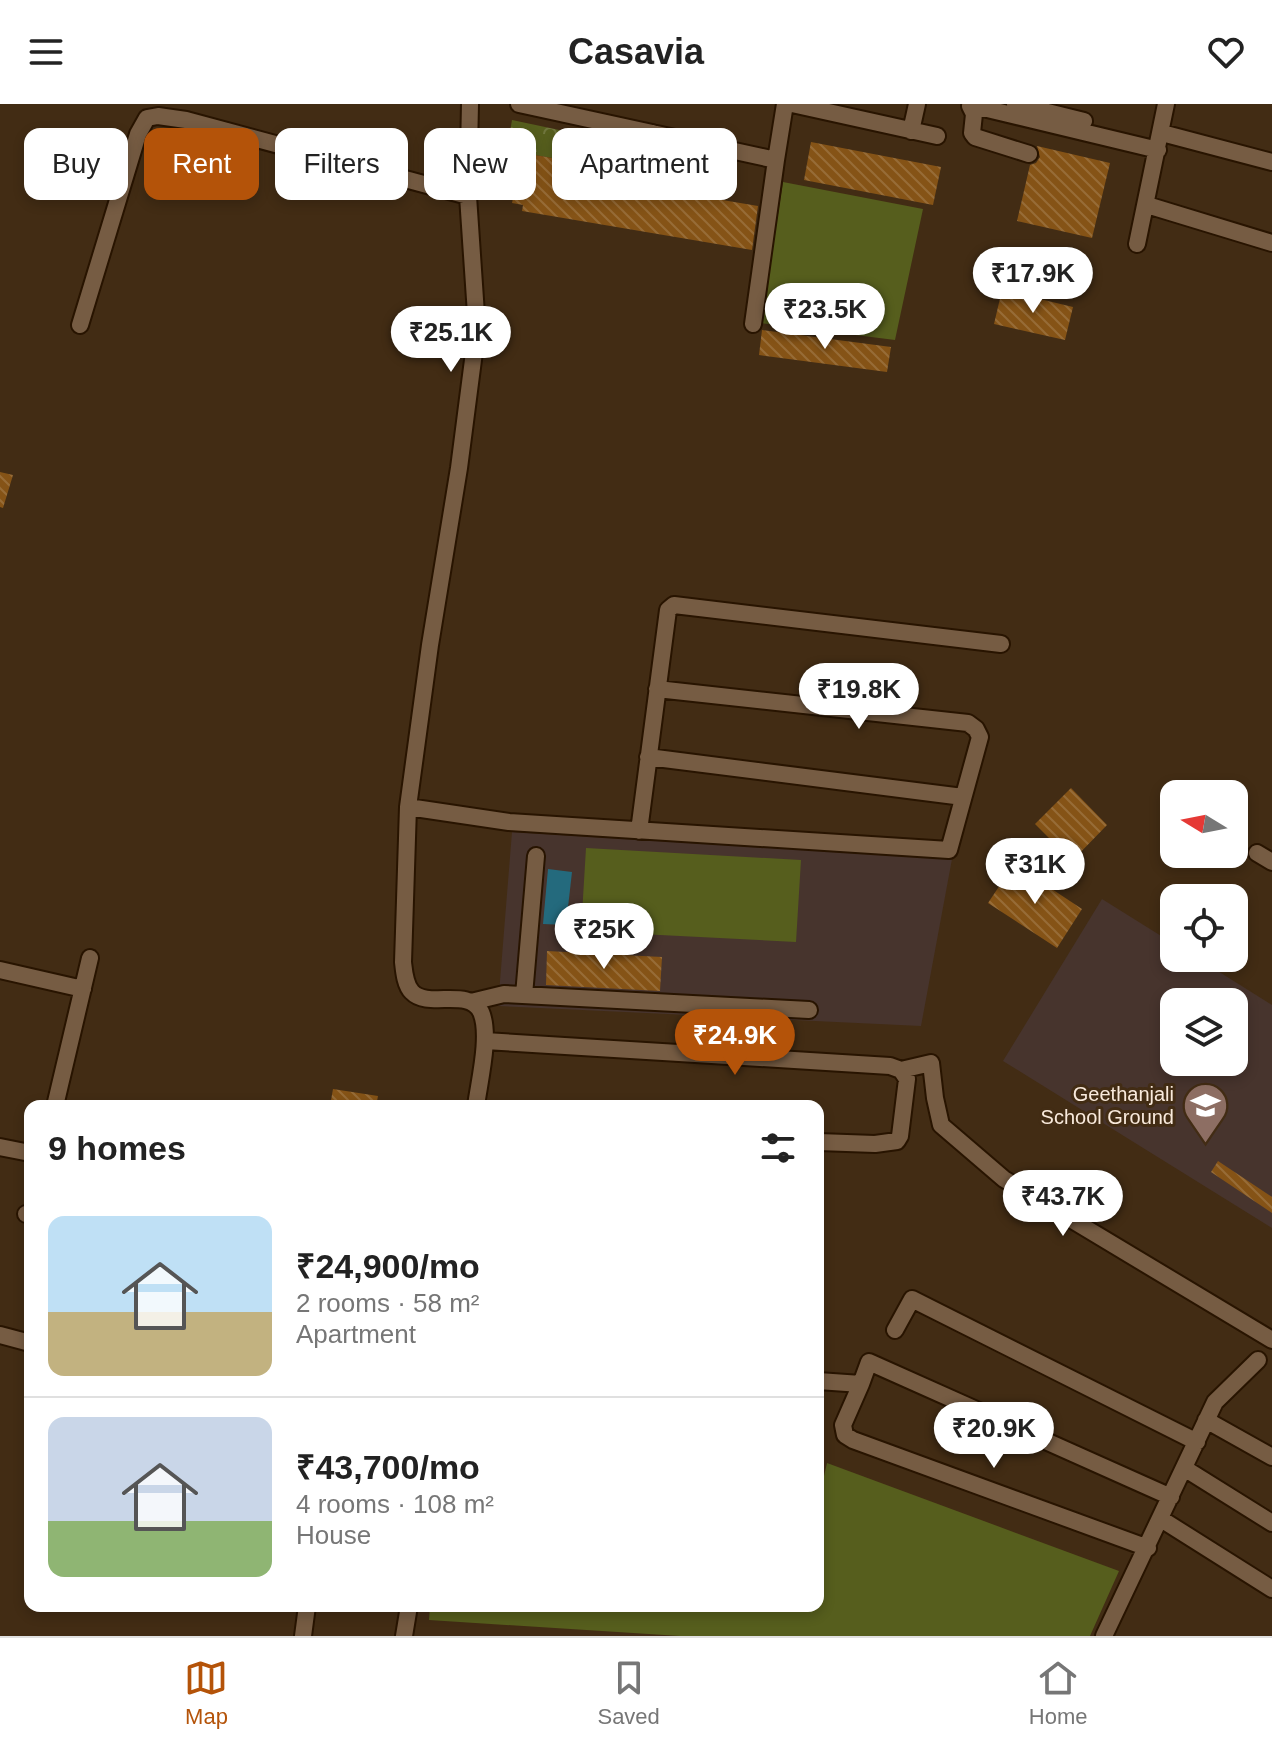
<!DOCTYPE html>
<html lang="en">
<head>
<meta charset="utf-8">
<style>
  body { margin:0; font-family:Helvetica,sans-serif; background:#f6f6f6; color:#222; height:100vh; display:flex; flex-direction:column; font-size:30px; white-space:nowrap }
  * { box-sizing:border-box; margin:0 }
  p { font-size:26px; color:#767676 }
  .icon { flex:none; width:44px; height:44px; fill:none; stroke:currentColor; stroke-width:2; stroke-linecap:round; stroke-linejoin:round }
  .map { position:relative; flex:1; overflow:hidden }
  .drawer { position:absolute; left:24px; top:996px; width:800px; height:512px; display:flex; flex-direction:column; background:#fff; border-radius:16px; box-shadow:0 4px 12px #0003 }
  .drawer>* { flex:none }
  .guide { position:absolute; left:24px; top:24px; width:800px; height:72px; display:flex; gap:16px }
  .needle { width:52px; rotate:280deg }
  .buttons { position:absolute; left:1160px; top:676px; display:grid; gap:16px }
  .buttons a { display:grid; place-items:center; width:88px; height:88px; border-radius:16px; background:#fff; box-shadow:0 4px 12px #0003; font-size:40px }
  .price { position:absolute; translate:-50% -68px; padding:0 18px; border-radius:28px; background:#fff; color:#222; font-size:26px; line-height:52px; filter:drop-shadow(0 2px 4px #0008) }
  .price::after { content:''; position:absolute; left:50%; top:48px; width:24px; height:18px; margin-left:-12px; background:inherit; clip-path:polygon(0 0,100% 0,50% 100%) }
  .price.active { background:#b45309; color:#fff }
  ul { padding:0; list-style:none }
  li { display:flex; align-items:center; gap:24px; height:200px; padding:0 24px }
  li+li { border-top:2px solid #e0e0e0 }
  li span { display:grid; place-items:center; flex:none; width:224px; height:160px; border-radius:16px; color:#555 }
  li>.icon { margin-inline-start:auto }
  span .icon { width:96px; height:96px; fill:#fffc; stroke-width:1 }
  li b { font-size:34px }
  h2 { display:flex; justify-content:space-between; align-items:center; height:96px; padding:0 24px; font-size:34px }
  .pill { padding:0 28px; border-radius:16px; background:#fff; box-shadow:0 4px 12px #0003; font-size:28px; line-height:72px }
  .pill.active { background:#b45309; color:#fff }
  header { display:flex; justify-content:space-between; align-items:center; height:104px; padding:0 24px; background:#fff; font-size:36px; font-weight:600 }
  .tab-bar { display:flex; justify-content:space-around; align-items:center; height:112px; border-top:2px solid #e0e0e0; background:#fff; font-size:22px; color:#767676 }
  .tab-bar a { display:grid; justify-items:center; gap:4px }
  .tab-bar .active { color:#b45309 }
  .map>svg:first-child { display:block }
</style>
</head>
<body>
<header><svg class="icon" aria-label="menu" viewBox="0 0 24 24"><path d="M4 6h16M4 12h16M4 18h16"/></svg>Casavia<svg class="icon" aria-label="heart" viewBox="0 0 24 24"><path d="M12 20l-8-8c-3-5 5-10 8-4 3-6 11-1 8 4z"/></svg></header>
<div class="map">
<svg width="1272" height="1532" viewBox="0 0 1272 1532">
  <defs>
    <pattern id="park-crowns" width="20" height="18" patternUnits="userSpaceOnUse" patternTransform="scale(2)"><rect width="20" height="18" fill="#565e1d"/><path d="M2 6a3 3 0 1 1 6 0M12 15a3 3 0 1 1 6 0" fill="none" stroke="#6f753d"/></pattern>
    <pattern id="building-back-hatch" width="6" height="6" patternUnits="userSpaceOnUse" patternTransform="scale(2)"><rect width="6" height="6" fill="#855316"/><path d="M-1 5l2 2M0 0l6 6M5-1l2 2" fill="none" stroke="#976c37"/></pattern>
  </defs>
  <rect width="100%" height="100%" fill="#422c14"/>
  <path fill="#47342d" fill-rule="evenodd" d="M512,728L952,755L921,922L498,902Z
    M1102,795L1174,840V854H1197L1272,901V1124L1003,957ZM1174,898H1234V958H1174Z"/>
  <path fill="#565e1d" d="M564,27L640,41L633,81L556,68Z
    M783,78L923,105L895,236L761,219Z
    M586,744L801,756L796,838L581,827Z
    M827,1359L1119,1467L1090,1532H680L429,1516L430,1502H818V1398Z"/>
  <path fill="url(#park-crowns)" d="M512,16L564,27L558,55L507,46Z"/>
  <path fill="#246a7d" d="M548,765L572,768L566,821L543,820Z"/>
  <path fill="url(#building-back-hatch)" d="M811,38L941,63L933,101L804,76Z
    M1037,42L1110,59L1092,134L1017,117L1030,61L1036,59L1040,53Z
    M507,46L558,55L556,68L758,102L752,146L522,107L523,101L512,99L514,89L499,86Z
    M1002,186L1073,203L1065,236L994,220Z
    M762,226L891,243L887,268L759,251Z
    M0,368L13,371L3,404L0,403Z
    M1071,684L1107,721L1072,757L1035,720Z
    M1014,760L1082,805L1057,844L988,799Z
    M547,847L662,853L660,887L546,881Z
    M333,985L378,992L376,1002H330Z
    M1218,1057L1272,1093V1109L1211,1068Z"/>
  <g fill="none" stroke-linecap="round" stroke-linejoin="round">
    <defs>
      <path id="minor" d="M470,0L468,92L477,225L459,364L430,541L408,703L403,858C404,867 405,881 412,888C428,905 469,883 481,908C491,931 479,978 476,1002
        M519,0L776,56L753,220
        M792,0L937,32
        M1015,0L1084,17
        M970,2L974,10L972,29L975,33L1029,50
        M974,10L979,3L1158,46
        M911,27L917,0
        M653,29L647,62L691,69L696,38
        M1162,29L1272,58
        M776,56L785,0
        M1147,101L1272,139
        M1137,140L1166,0
        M80,221L138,30L147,14L158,12L186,16L468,92
        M648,653L963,693
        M408,703L509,718L949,746L980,633L976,625L968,619L657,585
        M639,727L668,506L674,501L1001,540
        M1257,749L1272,758
        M0,866L83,885
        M524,891L536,752
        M471,898L504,890L809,906
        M485,937L890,962L901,966L907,975L900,1032L897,1037L875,1040L818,1038
        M901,966L931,959L935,994L941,1021L1004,1075L1272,1236
        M55,1002L90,854
        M0,1043L30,1049
        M26,1110H30
        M895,1226L912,1195L1197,1338
        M0,1231L30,1239
        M818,1277L861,1280L869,1258L1171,1393
        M861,1280L843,1321L845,1331L853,1336L1148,1444
        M1206,1316L1272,1353
        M1184,1364L1272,1419
        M1161,1415L1272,1485
        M303,1532L307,1502
        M404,1532L409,1502
        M1104,1532L1215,1298L1258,1256"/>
    </defs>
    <use href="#minor" stroke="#281400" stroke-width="20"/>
    <use href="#minor" stroke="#765c43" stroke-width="16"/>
  </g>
  <defs>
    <symbol id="school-pin" viewBox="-11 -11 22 30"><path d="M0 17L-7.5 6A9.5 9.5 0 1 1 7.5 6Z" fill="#8d6e63" stroke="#422c14"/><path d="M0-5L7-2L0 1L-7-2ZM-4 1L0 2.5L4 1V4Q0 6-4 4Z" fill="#fff"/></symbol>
  </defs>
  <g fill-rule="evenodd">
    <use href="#school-pin" x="1180" y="976" width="51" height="69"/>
  </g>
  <g text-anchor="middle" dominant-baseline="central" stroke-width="6" stroke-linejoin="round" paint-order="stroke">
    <g font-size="20" fill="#f9eadc" stroke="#422c14" text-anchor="end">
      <text x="1174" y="990">Geethanjali<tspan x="1174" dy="23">School Ground</tspan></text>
    </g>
  </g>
</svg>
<div class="buttons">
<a><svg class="needle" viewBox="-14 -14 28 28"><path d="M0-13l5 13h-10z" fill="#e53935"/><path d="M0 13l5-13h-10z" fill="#767676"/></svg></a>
<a><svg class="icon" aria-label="locate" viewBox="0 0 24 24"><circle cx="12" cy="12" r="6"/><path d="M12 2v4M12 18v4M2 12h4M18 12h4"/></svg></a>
<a><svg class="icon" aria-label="layers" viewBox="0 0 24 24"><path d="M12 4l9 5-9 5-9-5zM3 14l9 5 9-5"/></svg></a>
</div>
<b class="price" style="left:1033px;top:211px">₹17.9K</b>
<b class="price" style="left:825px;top:247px">₹23.5K</b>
<b class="price" style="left:451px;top:270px">₹25.1K</b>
<b class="price" style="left:859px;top:627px">₹19.8K</b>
<b class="price" style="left:1035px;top:802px">₹31K</b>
<b class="price" style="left:604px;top:867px">₹25K</b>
<b class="price active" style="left:735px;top:973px">₹24.9K</b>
<b class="price" style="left:1063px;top:1134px">₹43.7K</b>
<b class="price" style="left:994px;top:1366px">₹20.9K</b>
<div class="guide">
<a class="pill">Buy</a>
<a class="pill active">Rent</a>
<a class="pill">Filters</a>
<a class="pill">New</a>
<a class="pill">Apartment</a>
</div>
<section class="drawer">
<h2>9 homes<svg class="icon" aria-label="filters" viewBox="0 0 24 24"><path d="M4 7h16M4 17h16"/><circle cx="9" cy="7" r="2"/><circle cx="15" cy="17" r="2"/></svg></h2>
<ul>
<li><span style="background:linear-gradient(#bfe0f5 60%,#c2b280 0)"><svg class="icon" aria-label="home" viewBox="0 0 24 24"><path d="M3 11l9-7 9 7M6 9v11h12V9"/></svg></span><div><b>₹24,900/mo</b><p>2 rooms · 58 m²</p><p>Apartment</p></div></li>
<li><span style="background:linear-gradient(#c9d6e8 65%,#8fb573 0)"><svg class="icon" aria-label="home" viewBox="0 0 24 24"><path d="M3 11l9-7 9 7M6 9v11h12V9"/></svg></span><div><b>₹43,700/mo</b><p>4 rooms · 108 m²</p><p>House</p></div></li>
</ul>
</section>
</div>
<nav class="tab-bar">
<a class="active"><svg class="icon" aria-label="map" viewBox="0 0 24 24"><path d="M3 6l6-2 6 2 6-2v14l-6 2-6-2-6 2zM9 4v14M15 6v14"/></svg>Map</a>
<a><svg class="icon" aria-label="saved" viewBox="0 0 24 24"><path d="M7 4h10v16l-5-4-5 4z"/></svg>Saved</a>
<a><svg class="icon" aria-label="home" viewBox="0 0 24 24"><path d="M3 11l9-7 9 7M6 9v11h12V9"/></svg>Home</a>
</nav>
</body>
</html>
